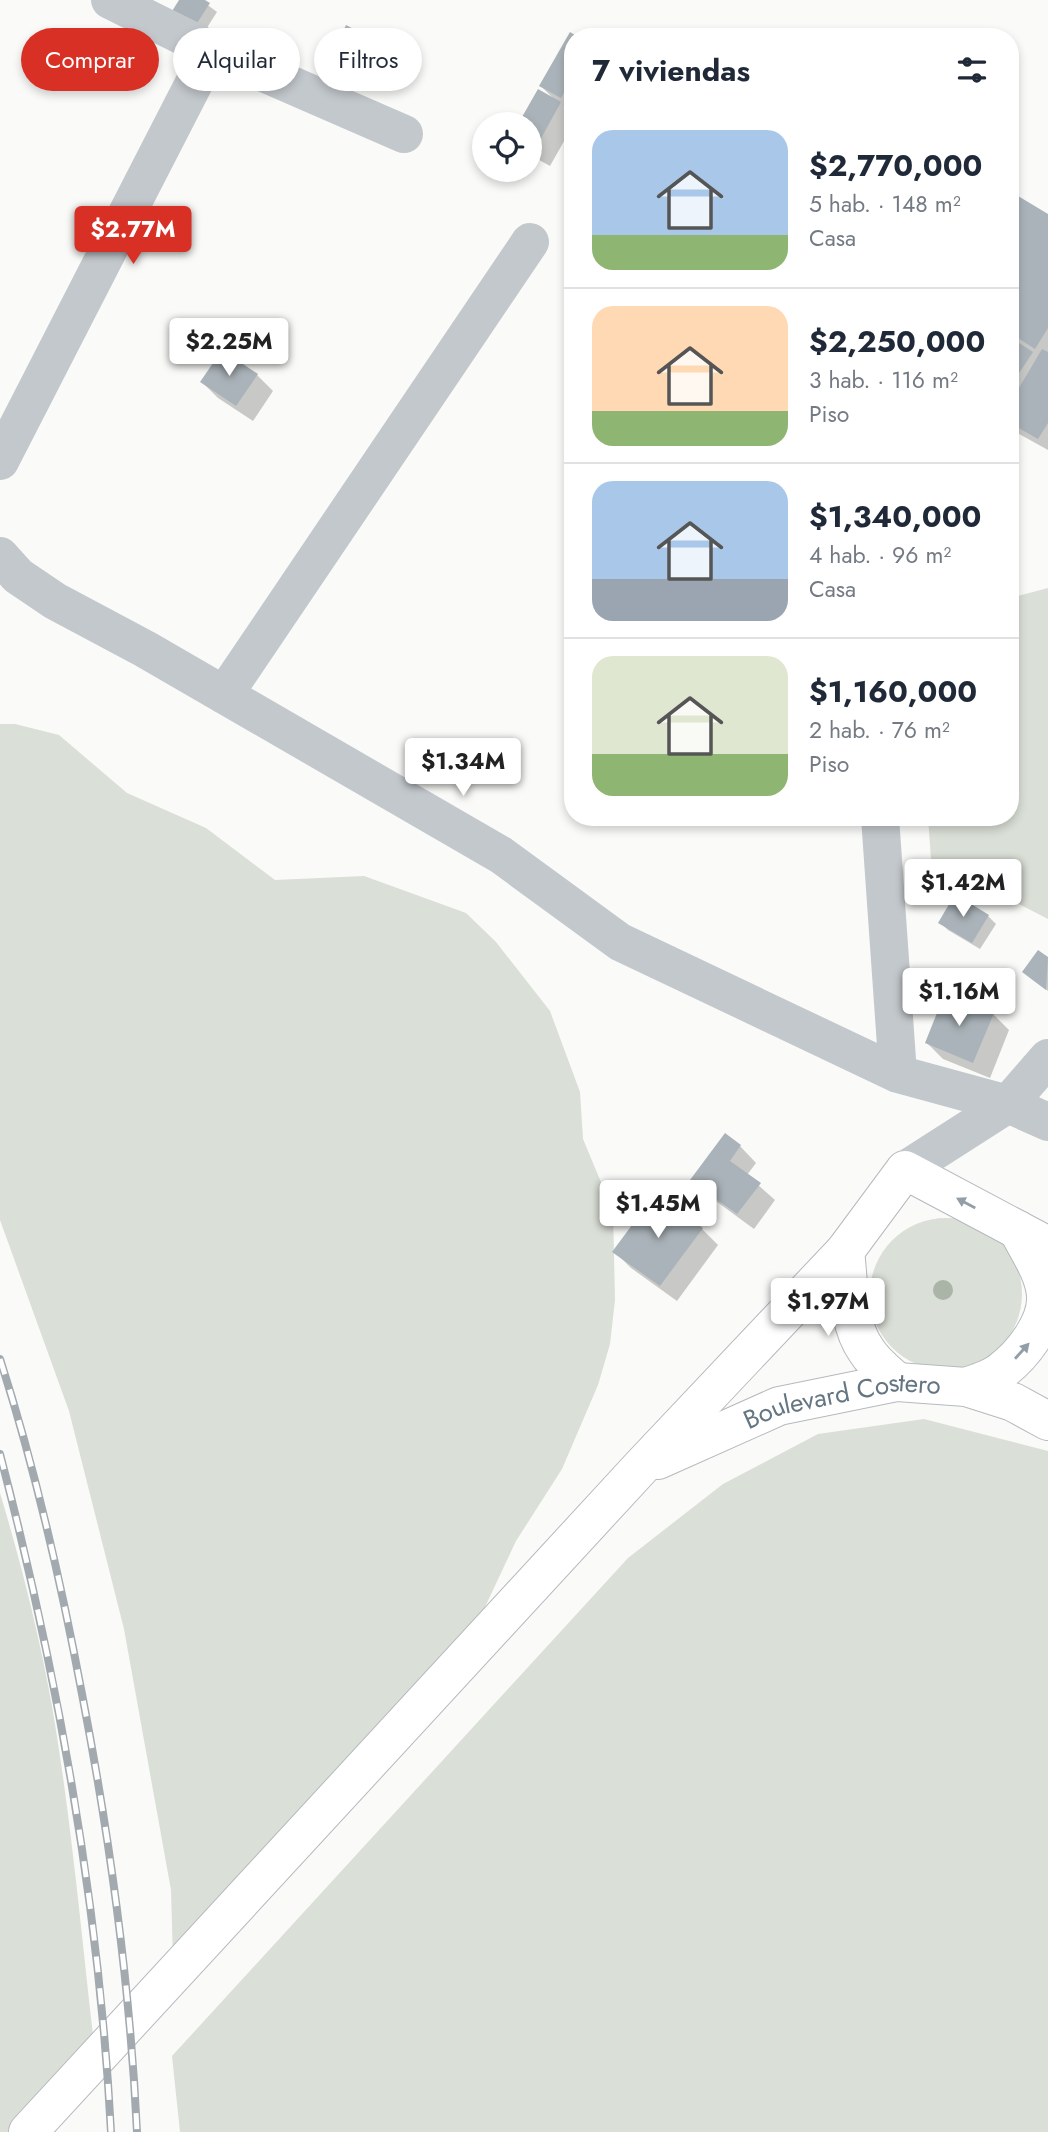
<!DOCTYPE html>
<html lang="es">
<head>
<meta charset="utf-8">
<style>
  body { margin:0; font-family:Jost,sans-serif; background:#f6f6f7; color:#1f2937; height:100vh; display:flex; flex-direction:column; font-size:26px; white-space:nowrap }
  * { box-sizing:border-box; margin:0 }
  p { font-size:23px; color:#747a83 }
  .icon { flex:none; width:38px; height:38px; fill:none; stroke:currentColor; stroke-width:2; stroke-linecap:round; stroke-linejoin:round }
  .map { position:relative; flex:1; overflow:hidden }
  .drawer { position:absolute; left:564px; top:28px; width:455px; height:798px; display:flex; flex-direction:column; background:#fff; border-radius:28px; box-shadow:0 4px 10px #0003 }
  .drawer>* { flex:none }
  .top-card { position:absolute; left:21px; top:28px; width:438px; height:63px; display:flex; gap:14px }
  .buttons { position:absolute; left:472px; top:112px; display:grid; gap:14px }
  .buttons a { display:grid; place-items:center; width:70px; height:70px; border-radius:50%; background:#fff; box-shadow:0 4px 10px #0003; font-size:35px }
  .price { position:absolute; translate:-50% -60px; padding:0 16px; border-radius:7px; background:#fff; color:#222; font-size:23px; line-height:46px; filter:drop-shadow(0 2px 4px #0008) }
  .price::after { content:''; position:absolute; left:50%; top:42px; width:21px; height:16px; margin-left:-10px; background:inherit; clip-path:polygon(0 0,100% 0,50% 100%) }
  .price.on { background:#d93025; color:#fff }
  ul { padding:0; list-style:none }
  li { display:flex; align-items:center; gap:21px; height:175px; padding:0 28px }
  li+li { border-top:2px solid #e0e1e3 }
  li span { display:grid; place-items:center; flex:none; width:196px; height:140px; border-radius:21px; color:#555 }
  li>.icon { margin-inline-start:auto }
  span .icon { width:84px; height:84px; fill:#fffc; stroke-width:1 }
  li b { font-size:30px }
  h2 { display:flex; justify-content:space-between; align-items:center; height:84px; padding:0 28px; font-size:30px }
  .pill { padding:0 24px; border-radius:32px; background:#fff; box-shadow:0 4px 10px #0003; font-size:24px; line-height:63px }
  .pill.on { background:#d93025; color:#fff }
  .map>svg:first-child { display:block }
</style>
</head>
<body>
<div class="map">
<svg width="1048" height="2132" viewBox="0 0 1048 2132">
  <rect width="100%" height="100%" fill="#fafaf8"/>
  <path fill="#dadfd7" d="M1048,588V919L931,859L928,817H1010V598Z
    M0,724H15L59,735L127,793L206,828L275,880L364,876L466,913L496,942L550,1011L580,1092L583,1139L613,1211L615,1300L610,1344L598,1385L562,1469L516,1541L478,1622L173,1961L171,1890L124,1629L69,1411L0,1220Z
    M870 1294a76 76 0 1 1 152 0a76 76 0 1 1-152 0Z
    M924,1419L1048,1451V2132H180L172,2056L628,1558L723,1484L818,1434Z
    M0,1493C21,1563 39,1634 52,1706C71,1817 81,1931 94,2044L11,2132H0Z"/>
  <path fill="#0003" d="M181,0H201L217,12L201,37Z
    M362,35L370,43L361,63L345,55L337,47Z
    M570,35L572,37V111L563,107L572,116V127L550,166L530,155V124H520L539,92L554,99L541,86Z
    M1010,193L1048,216V450L1010,429Z
    M257,375L273,391L253,421L218,398L202,382Z
    M988,916L996,924L980,949L948,930L940,922Z
    M1039,952L1048,959V991L1032,979Z
    M993,1014L1009,1030L990,1078L943,1059L927,1043Z
    M740,1146L756,1163L747,1175L775,1200L754,1229L709,1196L693,1180Z
    M702,1229L718,1245L677,1301L631,1268L615,1252Z"/>
  <path fill="#aab3b9" d="M179,0H205L210,3L192,31L169,16Z
    M346,25L363,34L353,56L335,48Z
    M570,32L578,37H572V78L561,98L539,86Z
    M538,89L561,102L534,151L530,149V124H518Z
    M1010,191L1048,214V328L1035,349L1010,333Z
    M1010,337L1033,352L1010,387Z
    M1042,349L1048,352V423L1038,439L1010,423V403Z
    M222,350L258,374L236,406L200,382Z
    M955,894L989,915L972,943L938,923Z
    M1038,950L1048,957L1046,990L1022,972Z
    M945,993L994,1013L973,1063L925,1043Z
    M725,1133L741,1145L730,1161L761,1183L737,1214L690,1180Z
    M655,1194L703,1228L660,1286L612,1252Z"/>
  <g fill="none" stroke-linecap="round" stroke-linejoin="round">
    <defs>
      <g id="major">
        <path d="M845,1251C849,1283 847,1323 866,1350C874,1363 886,1372 897,1382"/>
        <path d="M966,1387C977,1383 991,1379 1000,1372C1022,1356 1048,1323 1046,1295C1044,1272 1028,1250 1018,1230"/>
        <path id="s1" d="M658,1460L779,1406L897,1382L966,1387L1013,1402L1048,1421"/>
        <path d="M28,2132L640,1468L845,1251L905,1170L1048,1246"/>
      </g>
    </defs>
    <use href="#major" stroke="#b5babe" stroke-width="40"/>
    <path stroke="#c3c8cc" stroke-width="38" d="M110,0L211,50L404,134
      M0,461L211,50
      M0,556L18,576L55,601L145,649L501,855L620,942L898,1074L1008,1104L1048,1122
      M224,695L530,242
      M880,817L898,1074
      M905,1170L1008,1104L1048,1058"/>
    <use href="#major" stroke="#fff" stroke-width="38"/>
    <defs>
      <path id="rail" d="M0,1359C35,1468 61,1582 82,1694C110,1839 130,1985 137,2132
        M0,1454C58,1676 99,1903 111,2132"/>
    </defs>
    <use href="#rail" stroke="#a2aab0" stroke-width="8"/>
    <use href="#rail" stroke="#fff" stroke-width="5" stroke-dasharray="16" stroke-linecap="butt"/>
  </g>
  <circle fill="#aab4a7" cx="943" cy="1290" r="10"/>
  <defs><path id="oneway-solid" d="M-6-.8H1V-3.2L6.5 0L1 3.2V.8H-6Z" transform="scale(1.75)"/></defs>
  <g fill="#939fa8">
    <use href="#oneway-solid" transform="translate(966 1203) rotate(-152)"/>
    <use href="#oneway-solid" transform="translate(1022 1351) rotate(-48)"/>
  </g>
  <g text-anchor="middle" dominant-baseline="central" stroke-width="7" stroke-linejoin="round" paint-order="stroke">
    <g font-size="26" fill="#657683" stroke="#fff">
      <text stroke="none"><textPath href="#s1" startOffset="196">Boulevard Costero</textPath></text>
    </g>
  </g>
</svg>
<div class="buttons">
<a><svg class="icon" aria-label="locate" viewBox="0 0 24 24"><circle cx="12" cy="12" r="6"/><path d="M12 2v4M12 18v4M2 12h4M18 12h4"/></svg></a>
</div>
<b class="price on" style="left:133px;top:266px">$2.77M</b>
<b class="price" style="left:229px;top:378px">$2.25M</b>
<b class="price" style="left:463px;top:798px">$1.34M</b>
<b class="price" style="left:963px;top:919px">$1.42M</b>
<b class="price" style="left:959px;top:1028px">$1.16M</b>
<b class="price" style="left:658px;top:1240px">$1.45M</b>
<b class="price" style="left:828px;top:1338px">$1.97M</b>
<div class="top-card">
<a class="pill on">Comprar</a>
<a class="pill">Alquilar</a>
<a class="pill">Filtros</a>
</div>
<section class="drawer">
<h2>7 viviendas<svg class="icon" aria-label="filters" viewBox="0 0 24 24"><path d="M4 7h16M4 17h16"/><circle cx="9" cy="7" r="2"/><circle cx="15" cy="17" r="2"/></svg></h2>
<ul>
<li><span style="background:linear-gradient(#a9c7e8 75%,#8fb573 0)"><svg class="icon" aria-label="home" viewBox="0 0 24 24"><path d="M3 11l9-7 9 7M6 9v11h12V9"/></svg></span><div><b>$2,770,000</b><p>5 hab. · 148 m²</p><p>Casa</p></div></li>
<li><span style="background:linear-gradient(#ffd9b3 75%,#8fb573 0)"><svg class="icon" aria-label="home" viewBox="0 0 24 24"><path d="M3 11l9-7 9 7M6 9v11h12V9"/></svg></span><div><b>$2,250,000</b><p>3 hab. · 116 m²</p><p>Piso</p></div></li>
<li><span style="background:linear-gradient(#a9c7e8 70%,#9aa5b1 0)"><svg class="icon" aria-label="home" viewBox="0 0 24 24"><path d="M3 11l9-7 9 7M6 9v11h12V9"/></svg></span><div><b>$1,340,000</b><p>4 hab. · 96 m²</p><p>Casa</p></div></li>
<li><span style="background:linear-gradient(#dfe7d0 70%,#8fb573 0)"><svg class="icon" aria-label="home" viewBox="0 0 24 24"><path d="M3 11l9-7 9 7M6 9v11h12V9"/></svg></span><div><b>$1,160,000</b><p>2 hab. · 76 m²</p><p>Piso</p></div></li>
</ul>
</section>
</div>
</body>
</html>
